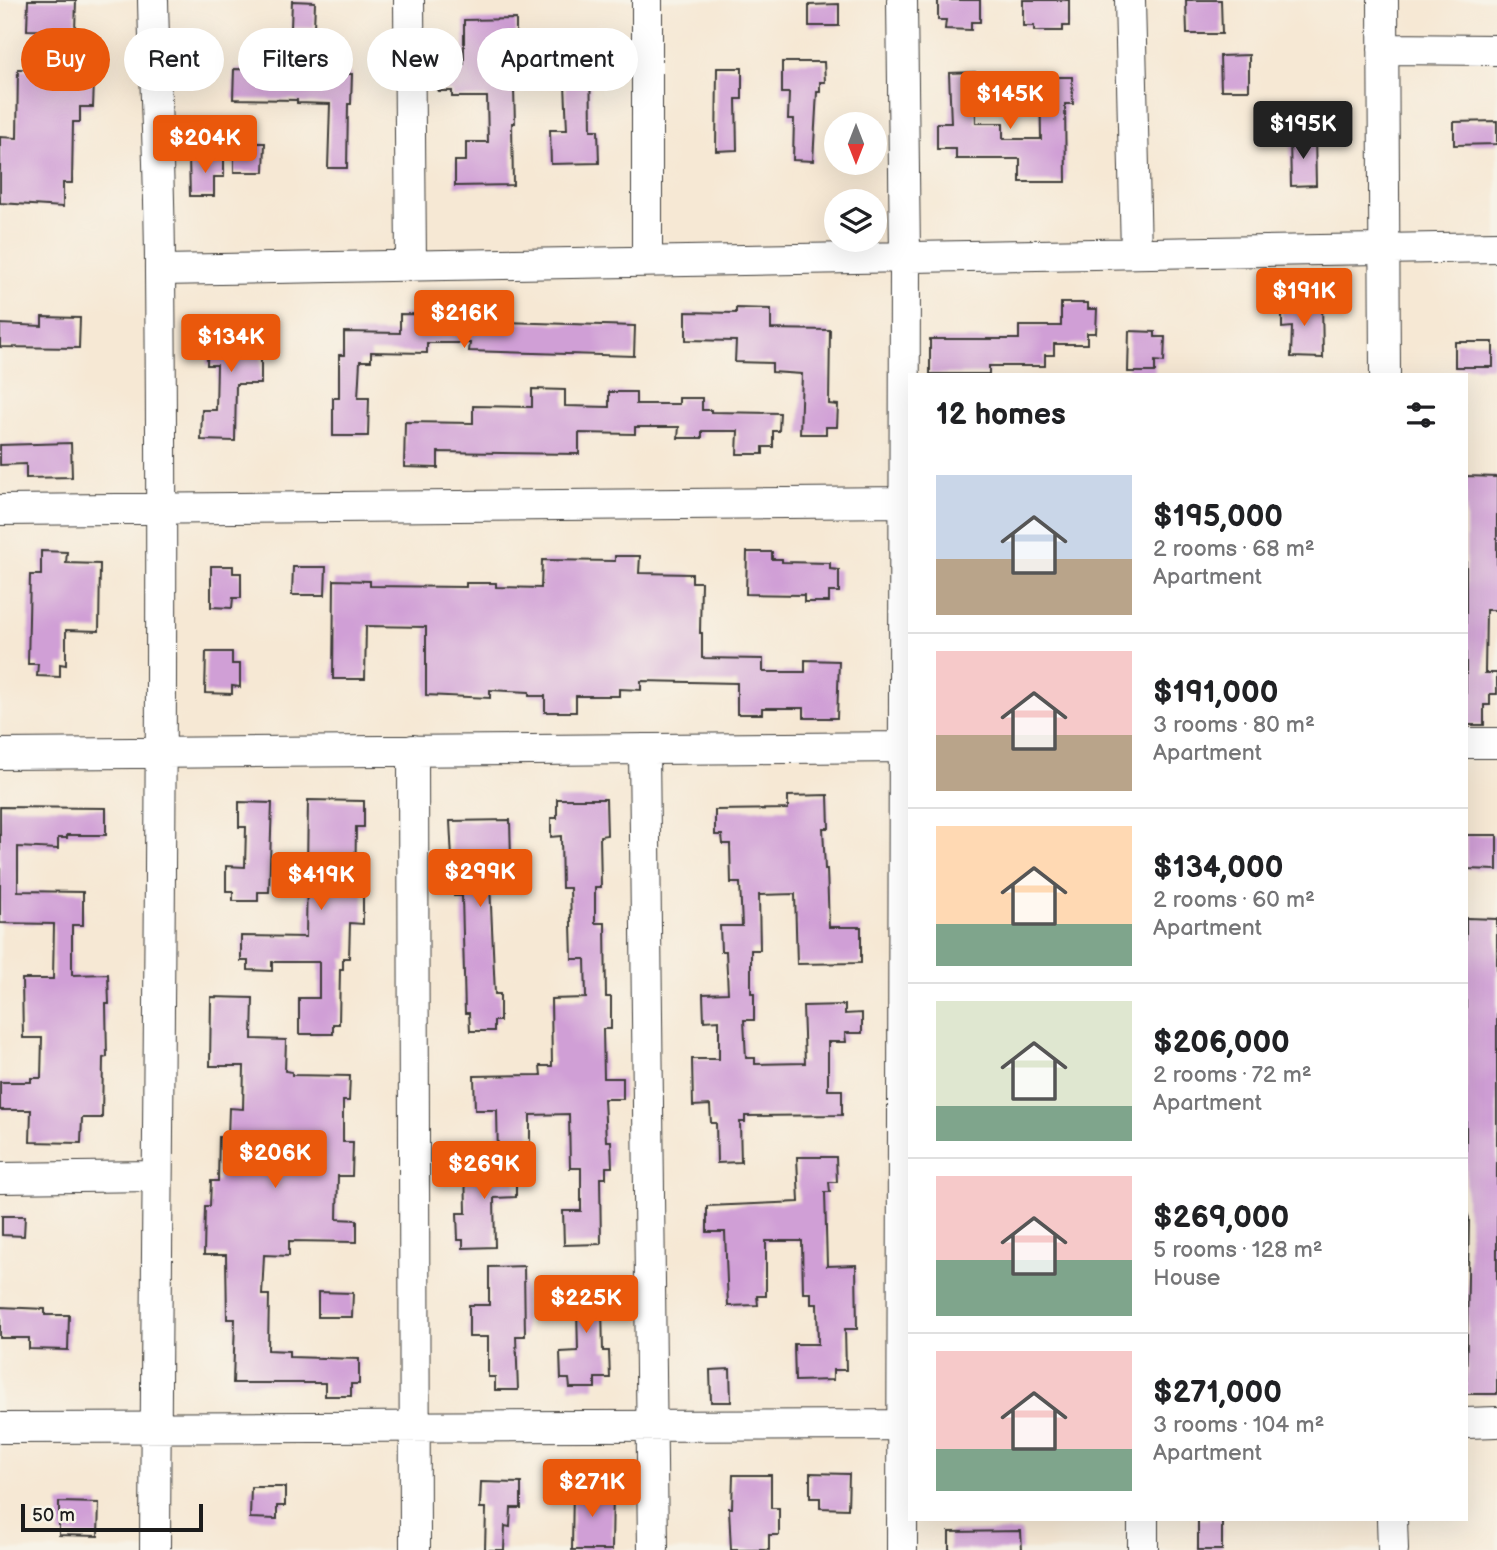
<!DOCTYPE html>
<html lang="en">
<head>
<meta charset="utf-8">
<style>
  body { margin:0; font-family:"Balsamiq Sans",sans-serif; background:#f6f6f6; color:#202124; height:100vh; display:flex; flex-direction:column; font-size:26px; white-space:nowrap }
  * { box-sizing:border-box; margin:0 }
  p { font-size:23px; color:#757577 }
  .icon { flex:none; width:38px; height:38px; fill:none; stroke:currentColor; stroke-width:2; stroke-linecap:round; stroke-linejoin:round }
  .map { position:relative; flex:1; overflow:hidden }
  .panel { position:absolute; left:908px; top:373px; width:560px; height:1148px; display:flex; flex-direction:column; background:#fff; border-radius:0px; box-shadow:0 7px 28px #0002 }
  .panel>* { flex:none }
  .banner { position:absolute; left:21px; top:28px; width:665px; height:63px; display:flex; gap:14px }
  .needle { width:46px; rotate:180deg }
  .fabs { position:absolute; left:824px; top:112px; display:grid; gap:14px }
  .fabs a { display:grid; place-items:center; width:63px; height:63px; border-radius:50%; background:#fff; box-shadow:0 7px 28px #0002; font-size:35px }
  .scale { position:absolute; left:21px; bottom:18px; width:182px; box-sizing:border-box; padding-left:7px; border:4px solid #1c1c1c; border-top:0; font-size:19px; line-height:24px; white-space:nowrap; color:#1c1c1c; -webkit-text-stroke:5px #f7f3e8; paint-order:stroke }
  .price { position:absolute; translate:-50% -60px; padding:0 16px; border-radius:7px; background:#ea580c; color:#fff; font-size:23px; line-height:46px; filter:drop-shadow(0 2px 4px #0008) }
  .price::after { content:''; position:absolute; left:50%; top:42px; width:21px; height:16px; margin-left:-10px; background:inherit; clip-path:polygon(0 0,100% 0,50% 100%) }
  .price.on { background:#222; color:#fff }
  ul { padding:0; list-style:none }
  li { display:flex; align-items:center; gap:21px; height:175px; padding:0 28px }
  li+li { border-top:2px solid #e0e0e0 }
  li span { display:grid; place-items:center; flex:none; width:196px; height:140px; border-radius:0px; color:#555 }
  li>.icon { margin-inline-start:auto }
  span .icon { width:84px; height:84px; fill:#fffc; stroke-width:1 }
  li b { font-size:30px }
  h2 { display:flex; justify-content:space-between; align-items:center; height:84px; padding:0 28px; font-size:30px }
  .tag { padding:0 24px; border-radius:32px; background:#fff; box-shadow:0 7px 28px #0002; font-size:24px; line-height:63px }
  .tag.on { background:#ea580c; color:#fff }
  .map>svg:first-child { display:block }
</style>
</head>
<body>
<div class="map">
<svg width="1497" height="1550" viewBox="0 0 1497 1550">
  <rect width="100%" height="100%" fill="#f7f3e8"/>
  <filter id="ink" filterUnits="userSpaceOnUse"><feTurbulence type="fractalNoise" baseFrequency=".0143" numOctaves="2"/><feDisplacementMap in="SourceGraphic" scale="14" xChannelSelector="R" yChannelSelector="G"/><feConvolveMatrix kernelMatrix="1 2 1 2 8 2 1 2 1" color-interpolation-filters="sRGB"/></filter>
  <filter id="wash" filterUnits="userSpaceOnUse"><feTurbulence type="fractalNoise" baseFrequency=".00686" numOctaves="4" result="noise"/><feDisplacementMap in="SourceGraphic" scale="28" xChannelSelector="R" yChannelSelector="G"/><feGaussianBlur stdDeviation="1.57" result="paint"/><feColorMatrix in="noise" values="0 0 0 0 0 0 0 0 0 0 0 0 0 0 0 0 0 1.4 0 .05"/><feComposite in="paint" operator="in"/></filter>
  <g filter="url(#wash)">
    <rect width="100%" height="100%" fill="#f6e8d4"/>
    <g id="blocks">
      <path fill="#d09fd6" d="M28,0H76L75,31L27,30Z
        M938,0H980V22H971V30L945,29L946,20H938Z
        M1023,0H1069V26H1063V31H1034V26H1023Z
        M1186,0H1221L1222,34H1187Z
        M292,1L315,2L314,28H291Z
        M839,4V26H809V5Z
        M516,19V56H513L515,123H512L513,185L455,186V161H466V142H488L487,97H452V91H438V64H464V20Z
        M331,55H349L348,74H352L351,104H348L347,168H328L330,104L297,103V100L233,99L234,69L269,70V73L330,74Z
        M553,55H590L591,130H598L599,163L551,164L550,130H567L565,84L554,85Z
        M1249,55V90H1221L1220,56Z
        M782,62H824L825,82H820V92H817L813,161L793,160L794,119H788L789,93H782Z
        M717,68H742V99H736L737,150L716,151Z
        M18,69L81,70V81L94,82L93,107H80V122H73L72,183H63V207L0,203V137L17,138Z
        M975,72L976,123H1003V139H1041L1040,77H1072L1073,104H1065L1066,182H1020V159H956V149H937V123H951L949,73Z
        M1497,121V144L1454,145V122Z
        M1315,136L1316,185L1291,186L1290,137Z
        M234,143H265L264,172H234Z
        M189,157H224V177H214V196H190Z
        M1282,301H1322L1323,358L1291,357L1292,327L1282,328Z
        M1061,303H1088V309H1097L1096,333H1087V344H1054V355H1045V366H989V374H930V339H1019V326H1061Z
        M736,308L771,309V329L830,330L829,404L838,405L837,427H826V434H800L802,374L772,372V363L735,362L736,341L686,340V312L736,313Z
        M470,312L505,313L504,322L635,326L634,356L469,351L470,343H427V353L371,352V361H360L358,398H369L368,436H333V398H339V355H344V332L400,333V314L470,315Z
        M42,317L80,318L79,348L0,347V324L42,326Z
        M208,323L261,324V384H236L235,441L201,440L202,410H216L217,365H207Z
        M1129,331L1155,332V337H1165L1164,362L1155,361V372H1128Z
        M1455,342H1493V367H1455Z
        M532,389L565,390V406L609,407V392H636V404H679V398H702V410H711V412L780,413L779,431H773V447H763V454H737L738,431H702V438H678L679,427H635V434L579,433V454L438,452V468L404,467L405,422L473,423V406L532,407Z
        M71,443L72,477L26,478V464L0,465V445Z
        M1466,476L1497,477V610H1486L1485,673H1497V694H1490V705H1484V725H1466Z
        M41,551L67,552L66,563L100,564L99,631L66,630V665L60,664V677L37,676L38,664H28L30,575H41Z
        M747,552H772V559H782V562L830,563V569L839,570V592H829V602H804V595L746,594Z
        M615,556H640L639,573L692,574V582H701L700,633H702V658L763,659V672H805V660L839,661L837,718H804V708H762V714H737V683L641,681V690L619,689V696H576V712H545V696H529V692L490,690V698L426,695V627L366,626L365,679H333L334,580L370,581V586L466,587V583H496V587L541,588L542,560L615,561Z
        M211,566H233V573H241V598H233L232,608L211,607Z
        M293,567H326L325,595H292Z
        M206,652H232V664H240V687L232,686V694L205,693Z
        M828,795L829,828H823L825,869H827L829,927H861V963L797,964L795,894L759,895L760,950H751V993H754V1020H744L746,1058H755V1064L805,1063L803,1006L845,1005V1014L862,1013V1033H845L846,1042H828V1090H842V1115L745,1116V1122H740L741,1162L717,1163L716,1123H711L710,1105L693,1106L692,1059H719V1020L704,1021L703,994L728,993L726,951H721L720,926H742L740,883H731L730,844H723L722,835H715V810L788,809V796Z
        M557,799H606L607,835L600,836L601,887H595V923H605L606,997H611V1029H603L604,1078H623V1099H604L606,1141H611L612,1167H606V1178H600L601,1244L564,1245L563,1211H581V1168H570L569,1114L530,1115V1159H498L497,1110H475L474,1076L541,1075L540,1066H552L551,999L586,998L585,959H572L570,888H562L561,836L551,837V818H557Z
        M308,800L364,801V827H356L355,890H363V924L350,923L349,958H343V969H340L339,1024H333V1034H299V998H319V962H272V971L248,970V961H241V936L306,937Z
        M239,802L272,803L269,892H258V901H233V891H226V866L245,867L246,827H239Z
        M0,807L106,808V835H67V838H58V849L18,847V891L83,892V925H72V975L108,974L109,1004H106L107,1057L103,1058L102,1118H82L81,1143L30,1142L31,1110H0V1082H31V1078H41L42,1038H23L22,979H53L54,924L0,923Z
        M510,820L511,859H517V885L490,884L495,994H500V1021H494V1031H470L469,1013H465L462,896H454L450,821Z
        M1466,835H1497V870L1466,869Z
        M1466,918L1497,919V1394H1466L1469,1218L1466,1210Z
        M211,997L253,998L252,1039L286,1040L285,1071L292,1072V1075L350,1076L349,1101H343V1142H353L352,1176H338L337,1219L357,1220V1242L289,1241V1256L264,1255L262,1295H269L268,1350L289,1351V1357L359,1359V1384H351V1396H325V1383H233L235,1319H227L226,1255H204L205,1206H210L211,1181H218L219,1137H228L229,1108L243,1109L244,1066H210Z
        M797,1157H836L837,1182H829L830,1192H825L827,1266L856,1265L857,1329H845L846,1370H833V1380L795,1381L794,1344H818L817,1304H811V1293H803L802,1241H766V1296H757L758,1305L728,1306L725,1232H707V1206L799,1202Z
        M516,1162V1197L494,1198L495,1247L463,1248V1240H458L457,1213H466L465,1163Z
        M2,1216H25L24,1236L2,1235Z
        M524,1266L525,1336H516L518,1390H495V1377H488V1337H469V1305H489V1267Z
        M607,1283V1308H602L603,1351H609L610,1378H595V1388H570L569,1379H561L560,1352L578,1351L577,1309H561V1284Z
        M318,1292L353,1293L352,1317H318Z
        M0,1307L45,1309V1315H69L68,1350L29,1349V1338H0Z
        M730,1369L731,1402H711L710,1370Z
        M810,1473L849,1474L848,1509L820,1508V1498H810Z
        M733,1475H771V1508H779V1535H769V1550H731L729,1508H732Z
        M481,1482L521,1483V1508H511L510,1527L505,1526L504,1550H485L486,1508H480Z
        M251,1487H285V1506H277V1519L250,1518Z
        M573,1487L613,1488L612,1550H572Z
        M59,1502L99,1503L98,1536L59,1535Z
        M1198,1519H1222V1550H1198Z
        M1021,1531L1022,1550H949V1532Z"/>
    </g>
  </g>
  <g filter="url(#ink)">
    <use href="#blocks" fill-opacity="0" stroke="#3d3b38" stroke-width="2"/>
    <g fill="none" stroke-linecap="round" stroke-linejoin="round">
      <defs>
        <path id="minor" d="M153,0C155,91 160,182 160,273C164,698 157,1124 155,1550
          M409,0L411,266
          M647,0V261
          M1130,0L1136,253
          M1383,0L1385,374
          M1383,49L1497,50
          M160,270L1497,247
          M0,510L910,502
          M1466,743H1497
          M644,749L653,1550
          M413,750L415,1550
          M0,754L910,747
          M0,1178L156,1176
          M1466,1423L1497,1422
          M0,1428L910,1425
          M1143,1519V1550
          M1392,1519L1393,1550
          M902,1550L905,257L902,0"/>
      </defs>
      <use href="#minor" stroke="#3d3b38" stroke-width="32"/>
      <use href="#minor" stroke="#fff" stroke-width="30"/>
    </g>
  </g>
</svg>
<div class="fabs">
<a><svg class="needle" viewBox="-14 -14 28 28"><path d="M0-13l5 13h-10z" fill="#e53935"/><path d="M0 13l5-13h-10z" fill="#757577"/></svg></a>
<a><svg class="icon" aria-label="layers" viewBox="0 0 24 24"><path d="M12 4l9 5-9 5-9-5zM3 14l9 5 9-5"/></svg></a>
</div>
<div class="scale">50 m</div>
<b class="price" style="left:1010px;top:131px">$145K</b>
<b class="price on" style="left:1303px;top:161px">$195K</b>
<b class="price" style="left:205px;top:175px">$204K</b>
<b class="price" style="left:1304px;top:328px">$191K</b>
<b class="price" style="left:464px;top:350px">$216K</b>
<b class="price" style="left:231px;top:374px">$134K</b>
<b class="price" style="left:480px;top:909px">$299K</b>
<b class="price" style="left:321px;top:912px">$419K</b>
<b class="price" style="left:275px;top:1190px">$206K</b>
<b class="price" style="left:484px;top:1201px">$269K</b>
<b class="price" style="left:586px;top:1335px">$225K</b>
<b class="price" style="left:592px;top:1519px">$271K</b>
<div class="banner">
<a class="tag on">Buy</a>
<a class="tag">Rent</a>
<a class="tag">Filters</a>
<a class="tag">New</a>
<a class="tag">Apartment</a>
</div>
<section class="panel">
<h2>12 homes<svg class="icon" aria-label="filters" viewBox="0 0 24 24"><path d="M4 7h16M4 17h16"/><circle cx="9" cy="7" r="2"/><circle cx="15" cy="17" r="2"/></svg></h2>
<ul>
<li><span style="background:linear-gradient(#c9d6e8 60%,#b9a48a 0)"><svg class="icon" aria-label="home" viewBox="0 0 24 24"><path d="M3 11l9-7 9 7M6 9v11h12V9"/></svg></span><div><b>$195,000</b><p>2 rooms · 68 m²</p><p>Apartment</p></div></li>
<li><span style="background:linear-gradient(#f6c9c9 60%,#b9a48a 0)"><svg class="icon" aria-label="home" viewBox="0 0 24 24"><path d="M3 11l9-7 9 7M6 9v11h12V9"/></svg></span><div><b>$191,000</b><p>3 rooms · 80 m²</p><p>Apartment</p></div></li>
<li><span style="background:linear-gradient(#ffd9b3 70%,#7fa58c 0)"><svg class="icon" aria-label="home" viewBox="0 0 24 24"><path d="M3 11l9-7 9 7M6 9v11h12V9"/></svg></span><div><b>$134,000</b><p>2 rooms · 60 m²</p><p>Apartment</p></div></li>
<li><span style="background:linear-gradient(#dfe7d0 75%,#7fa58c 0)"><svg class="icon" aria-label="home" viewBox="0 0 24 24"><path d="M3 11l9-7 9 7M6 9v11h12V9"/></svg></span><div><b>$206,000</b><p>2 rooms · 72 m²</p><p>Apartment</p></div></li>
<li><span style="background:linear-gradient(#f6c9c9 60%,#7fa58c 0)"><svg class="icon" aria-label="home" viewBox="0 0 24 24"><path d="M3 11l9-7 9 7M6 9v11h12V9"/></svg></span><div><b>$269,000</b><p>5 rooms · 128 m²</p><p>House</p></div></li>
<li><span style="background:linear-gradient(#f6c9c9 70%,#7fa58c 0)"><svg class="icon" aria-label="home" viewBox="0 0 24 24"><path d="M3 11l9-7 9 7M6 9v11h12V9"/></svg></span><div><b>$271,000</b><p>3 rooms · 104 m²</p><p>Apartment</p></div></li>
</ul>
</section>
</div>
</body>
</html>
